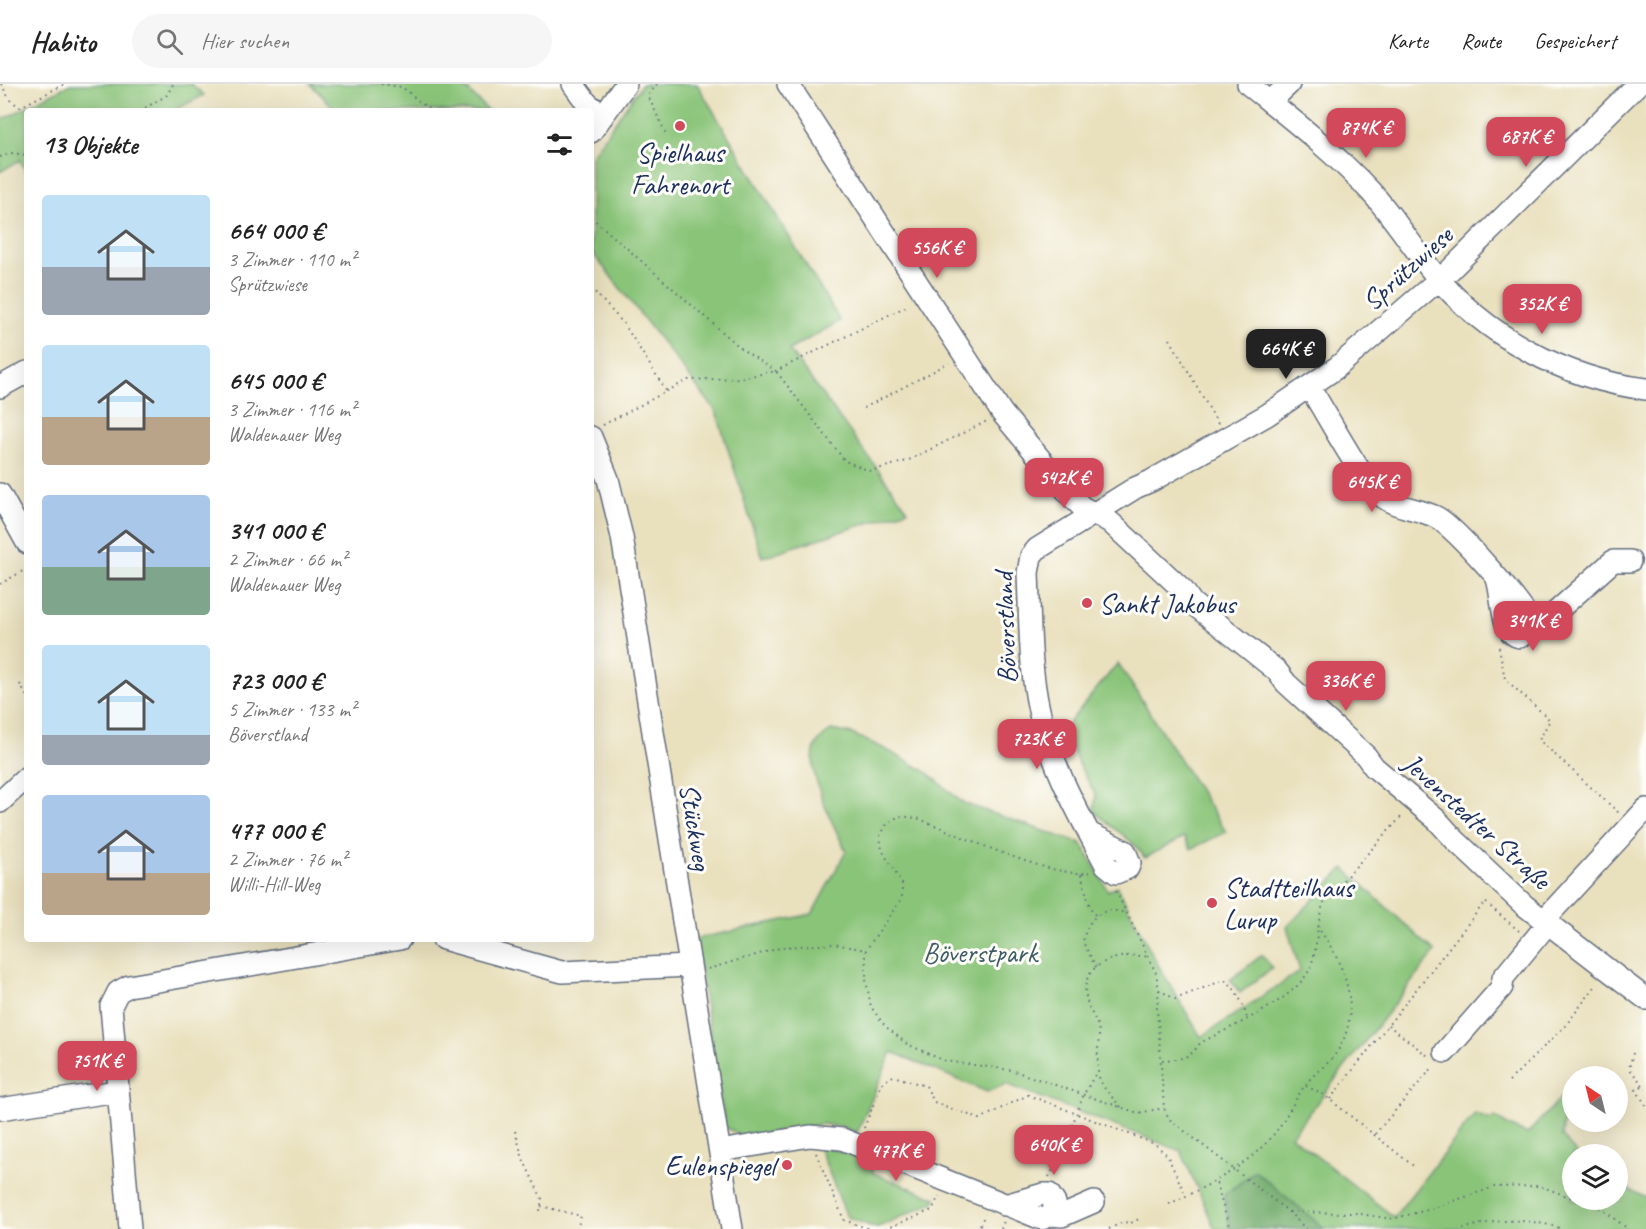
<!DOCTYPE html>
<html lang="de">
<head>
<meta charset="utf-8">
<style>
  body { margin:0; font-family:Caveat,sans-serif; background:#f6f6f6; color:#222; height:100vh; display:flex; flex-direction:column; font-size:22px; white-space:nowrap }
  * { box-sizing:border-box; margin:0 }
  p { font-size:20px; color:#767676 }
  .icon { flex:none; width:33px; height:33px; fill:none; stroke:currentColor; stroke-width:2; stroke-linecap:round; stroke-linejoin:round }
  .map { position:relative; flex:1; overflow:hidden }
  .panel { position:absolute; left:24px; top:24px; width:570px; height:834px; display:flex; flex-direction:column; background:#fff; border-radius:6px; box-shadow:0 6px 24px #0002 }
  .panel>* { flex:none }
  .needle { width:39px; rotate:325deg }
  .fabs { position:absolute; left:1562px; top:982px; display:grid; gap:12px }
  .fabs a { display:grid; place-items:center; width:66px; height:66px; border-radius:50%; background:#fff; box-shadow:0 6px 24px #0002; font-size:30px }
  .price { position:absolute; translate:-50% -51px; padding:0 14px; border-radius:12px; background:#d1495b; color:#fff; font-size:20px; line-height:39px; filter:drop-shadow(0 2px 3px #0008) }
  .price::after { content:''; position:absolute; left:50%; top:36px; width:18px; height:14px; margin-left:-9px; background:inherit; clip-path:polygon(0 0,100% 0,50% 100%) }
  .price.current { background:#222; color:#fff }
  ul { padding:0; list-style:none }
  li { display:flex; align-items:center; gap:18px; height:150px; padding:0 18px }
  li span { display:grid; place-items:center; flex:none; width:168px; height:120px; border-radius:6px; color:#555 }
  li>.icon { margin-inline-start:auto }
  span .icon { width:72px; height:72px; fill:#fffc; stroke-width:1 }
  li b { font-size:26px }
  h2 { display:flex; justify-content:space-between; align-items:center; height:72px; padding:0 18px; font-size:26px }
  header { display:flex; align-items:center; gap:36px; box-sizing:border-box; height:84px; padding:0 30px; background:#fff; border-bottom:2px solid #e0e0e0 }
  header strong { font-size:28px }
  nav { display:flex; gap:33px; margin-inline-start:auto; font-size:21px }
  .search { width:420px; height:54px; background:#f6f6f6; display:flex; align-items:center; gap:15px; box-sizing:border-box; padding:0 21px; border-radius:33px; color:#767676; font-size:22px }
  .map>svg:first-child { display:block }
</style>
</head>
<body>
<header>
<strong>Habito</strong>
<div class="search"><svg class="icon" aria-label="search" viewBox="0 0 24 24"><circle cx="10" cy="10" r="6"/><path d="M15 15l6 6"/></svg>Hier suchen</div>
<nav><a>Karte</a><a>Route</a><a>Gespeichert</a></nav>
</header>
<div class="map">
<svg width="1646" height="1145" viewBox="0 0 1646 1145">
  <rect width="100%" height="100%" fill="#fdfcf7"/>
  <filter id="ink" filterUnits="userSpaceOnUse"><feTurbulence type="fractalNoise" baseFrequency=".0167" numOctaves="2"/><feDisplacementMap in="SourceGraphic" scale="12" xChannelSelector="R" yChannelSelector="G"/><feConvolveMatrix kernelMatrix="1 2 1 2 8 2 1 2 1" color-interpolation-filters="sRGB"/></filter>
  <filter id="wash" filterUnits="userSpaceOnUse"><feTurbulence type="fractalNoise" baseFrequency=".008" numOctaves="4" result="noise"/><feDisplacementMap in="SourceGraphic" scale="24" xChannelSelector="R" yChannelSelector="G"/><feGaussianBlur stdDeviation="1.35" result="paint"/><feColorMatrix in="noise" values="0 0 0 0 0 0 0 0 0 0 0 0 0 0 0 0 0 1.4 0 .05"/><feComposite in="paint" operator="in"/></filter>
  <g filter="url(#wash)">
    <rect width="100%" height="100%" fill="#e9e0bd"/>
    <path fill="#8ac479" stroke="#527a6c" stroke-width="1.5" d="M70,0H191L204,11L173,27H27V90L20,76L0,88V37Z
      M310,0H462L488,27H337Z
      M642,0H697L840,237L789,266L908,426L762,473L716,327L591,167V72Z
      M1118,579L1226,748L1191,765L1184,753L1145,774C1132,753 1109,744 1094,726L1096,712L1077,677L1069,655L1057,653Z
      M831,646L852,650L885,665L927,688L963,719L1082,760L1108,807L1117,802L1157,879L1201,953L1300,887L1287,843L1344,784L1435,868L1291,1052L1394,1133L1475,1030L1491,1036L1495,1033L1509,1042L1527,1050L1568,1006L1562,1052L1578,1071H1572V1116H1617V1099L1646,1114V1145H1215L1181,1067L1006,1000L987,1008L892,968L857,1049L842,1043L822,1040L743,1053L725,1043L695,855L812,830L846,767C835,744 802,684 817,659C820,655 827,650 831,646Z
      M1262,871L1272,884L1240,909L1230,896Z
      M818,1061L872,1077L873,1089L936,1114L934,1118L876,1144L847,1133Z"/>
    <path fill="#6faa69" stroke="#456c64" stroke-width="1.5" d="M1255,1087L1325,1145H1230L1224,1111Z"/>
  </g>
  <g filter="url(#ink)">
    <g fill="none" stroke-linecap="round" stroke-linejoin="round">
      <defs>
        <path id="minor" d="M573,0L586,18L603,32
          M788,0L1002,329L1072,413L1082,423L1110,438L1183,506L1192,519L1277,587L1286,599L1366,672L1374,683L1437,736L1455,756L1524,821L1646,915
          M1248,0C1290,34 1334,68 1371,108C1393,132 1411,161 1432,187C1484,252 1565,295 1646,305
          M1270,18L1289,0
          M591,48L626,0
          M0,303L27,288
          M1310,304C1328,332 1355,385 1377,408C1394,425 1416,423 1436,433C1454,442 1523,520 1531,539L1530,545L1520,553C1500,550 1503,512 1497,495
          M591,353L608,395L622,453L732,1145
          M0,410L27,459
          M1531,539L1547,536L1613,477H1630
          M0,718L27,693
          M1091,750L1125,767L1130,779L1128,784L1116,789L1106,781C1080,732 1051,682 1039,626C1029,582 1030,533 1028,489L1031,472L1037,465L1135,404L1151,397L1267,331L1336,284L1449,187L1638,0
          M1545,835L1646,725
          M443,855L562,888L689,882
          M1445,968L1502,903L1503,894L1549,838
          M0,1025L117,1007
          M720,1067L810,1052L842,1055L1042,1135L1052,1131L1055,1119L1049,1110H1043L1005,1121
          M1052,1131L1062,1132L1094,1118
          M130,1145L111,922L118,908L129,902L400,855"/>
      </defs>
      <use href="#minor" stroke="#636d7f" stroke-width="24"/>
      <path stroke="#636d7f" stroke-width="2" stroke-dasharray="1.5 4.5" stroke-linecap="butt" d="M1,0L10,16L20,23L65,0
        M381,0L402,3L431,27
        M657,0L648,12L667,52
        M140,27L167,11L173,0
        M0,73L11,69L27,71
        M591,133L743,266L776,287L909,221
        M591,204L624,240L667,308
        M1170,255L1218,340
        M864,324L949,279
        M603,341L688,296L740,294L776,287L845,377L870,387L907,377L987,337
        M0,500L23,487
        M1499,563L1505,595L1550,636L1539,656L1619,729
        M20,600L27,613
        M1090,788C1056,797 953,748 917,734L899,732L887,740L880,752L882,766L902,800V814L866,866V896L871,923L885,942L907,960L945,977L1011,986L1138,1029L1164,1024
        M1081,790L1090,823L1095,831
        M1116,807L1156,889L1159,906L1157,924L1164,1024L1169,1035L1289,1128L1306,1145
        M1096,883L1083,858C1087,833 1104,820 1127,830
        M708,885L783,863L834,860L866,866
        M1159,906L1175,915L1224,896C1236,902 1244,922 1247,934
        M1388,941L1428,972
        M1633,969L1629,984L1646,1005
        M1162,976C1181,975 1190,975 1200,959C1230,943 1297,916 1310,884C1319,863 1315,838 1325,816L1403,731
        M1509,997L1566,941L1597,900
        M1306,1002L1324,1011L1416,1084
        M1642,1002L1636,1006L1646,1021
        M1330,1015L1485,818L1519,847
        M1121,1023C1100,1000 1096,998 1098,966C1098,959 1100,950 1098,943C1095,933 1087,923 1086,913C1079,877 1123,868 1149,873
        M864,1044L882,999L893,992L926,1002L934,1018L980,1035L1028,1011L1155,1060L1167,1071L1186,1112
        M515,1047L523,1075L542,1115L540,1127
        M1070,1047L1084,1010L1096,989
        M1375,1050L1434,982
        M816,1069L844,1136L869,1145
        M1049,1093L1059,1074
        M1216,1099L1230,1145
        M1577,1116L1602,1125L1628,1145
        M1169,1120C1206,1103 1247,1083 1274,1050C1286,1035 1294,1016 1306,1000C1315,988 1328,981 1337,968C1364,925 1344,879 1317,842
        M541,1122L581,1132L577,1145
        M1289,1128L1355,1129L1392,1135L1431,1125L1494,1103L1540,1102L1572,1114
        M980,1141L985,1130
        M885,1145L932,1126L939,1112
        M1001,1145L1004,1137
        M1109,1145L1123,1138L1131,1139L1141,1134
        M1463,1145C1497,1134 1529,1134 1563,1145"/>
      <use href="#minor" stroke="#fff" stroke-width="21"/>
    </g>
  </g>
  <g fill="#d1495b" stroke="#fdfcf7" stroke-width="2">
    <circle cx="680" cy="42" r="6"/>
    <circle cx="1087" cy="519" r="6"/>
    <circle cx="1212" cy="819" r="6"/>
    <circle cx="787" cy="1081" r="6"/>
  </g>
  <g text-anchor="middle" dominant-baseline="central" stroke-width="6" stroke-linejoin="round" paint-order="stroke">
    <g font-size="28" fill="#1b2f5e" stroke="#fdfcf7" text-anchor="start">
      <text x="680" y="68" text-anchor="middle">Spielhaus<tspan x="680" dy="32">Fahrenort</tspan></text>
      <text x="1099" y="519">Sankt Jakobus</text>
      <text x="1224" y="803">Stadtteilhaus<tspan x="1224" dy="32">Lurup</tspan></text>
      <text x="775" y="1081" text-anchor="end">Eulenspiegel</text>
    </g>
    <g font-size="28" fill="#1b2f5e" stroke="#fdfcf7">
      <text transform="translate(1407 184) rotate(-42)">Sprützwiese</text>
      <text transform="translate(1005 544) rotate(-92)">Böverstland</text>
      <text transform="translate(1477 737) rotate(42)">Jevenstedter Straße</text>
      <text transform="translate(696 743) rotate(81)">Stückweg</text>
    </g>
    <g font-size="28" fill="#3c5c66" stroke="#fdfcf7">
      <text x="980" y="868">Böverstpark</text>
    </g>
  </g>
</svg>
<div class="fabs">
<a><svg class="needle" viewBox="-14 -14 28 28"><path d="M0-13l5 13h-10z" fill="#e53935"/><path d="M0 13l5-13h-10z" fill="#767676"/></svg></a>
<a><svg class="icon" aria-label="layers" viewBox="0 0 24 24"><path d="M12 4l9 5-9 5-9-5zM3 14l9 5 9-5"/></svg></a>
</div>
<b class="price" style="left:1366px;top:75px">874K €</b>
<b class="price" style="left:1526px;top:84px">687K €</b>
<b class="price" style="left:937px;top:195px">556K €</b>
<b class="price" style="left:1542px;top:251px">352K €</b>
<b class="price current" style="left:1286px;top:296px">664K €</b>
<b class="price" style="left:1064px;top:425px">542K €</b>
<b class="price" style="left:1372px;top:429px">645K €</b>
<b class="price" style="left:1533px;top:568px">341K €</b>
<b class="price" style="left:1346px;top:628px">336K €</b>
<b class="price" style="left:1037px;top:686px">723K €</b>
<b class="price" style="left:97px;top:1008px">751K €</b>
<b class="price" style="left:1054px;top:1092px">640K €</b>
<b class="price" style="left:896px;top:1098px">477K €</b>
<section class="panel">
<h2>13 Objekte<svg class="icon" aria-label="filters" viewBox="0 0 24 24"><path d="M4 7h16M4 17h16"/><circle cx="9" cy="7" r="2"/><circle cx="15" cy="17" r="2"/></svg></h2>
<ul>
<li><span style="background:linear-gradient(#bfe0f5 60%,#9aa5b1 0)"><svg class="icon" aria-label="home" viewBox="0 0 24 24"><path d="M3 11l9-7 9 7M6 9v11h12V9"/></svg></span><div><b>664 000 €</b><p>3 Zimmer · 110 m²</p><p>Sprützwiese</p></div></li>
<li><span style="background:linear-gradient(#bfe0f5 60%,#b9a48a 0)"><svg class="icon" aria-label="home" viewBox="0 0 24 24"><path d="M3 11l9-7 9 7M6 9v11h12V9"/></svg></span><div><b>645 000 €</b><p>3 Zimmer · 116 m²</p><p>Waldenauer Weg</p></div></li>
<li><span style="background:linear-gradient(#a9c7e8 60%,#7fa58c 0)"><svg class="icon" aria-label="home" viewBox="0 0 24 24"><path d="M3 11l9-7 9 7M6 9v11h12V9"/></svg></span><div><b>341 000 €</b><p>2 Zimmer · 66 m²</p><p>Waldenauer Weg</p></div></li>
<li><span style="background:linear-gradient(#bfe0f5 75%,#9aa5b1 0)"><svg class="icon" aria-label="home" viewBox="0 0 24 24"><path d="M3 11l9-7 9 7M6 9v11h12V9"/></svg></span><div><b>723 000 €</b><p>5 Zimmer · 133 m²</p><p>Böverstland</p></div></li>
<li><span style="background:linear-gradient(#a9c7e8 65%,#b9a48a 0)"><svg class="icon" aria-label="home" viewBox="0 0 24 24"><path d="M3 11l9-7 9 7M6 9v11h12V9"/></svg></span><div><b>477 000 €</b><p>2 Zimmer · 76 m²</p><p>Willi-Hill-Weg</p></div></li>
</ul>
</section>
</div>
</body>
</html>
